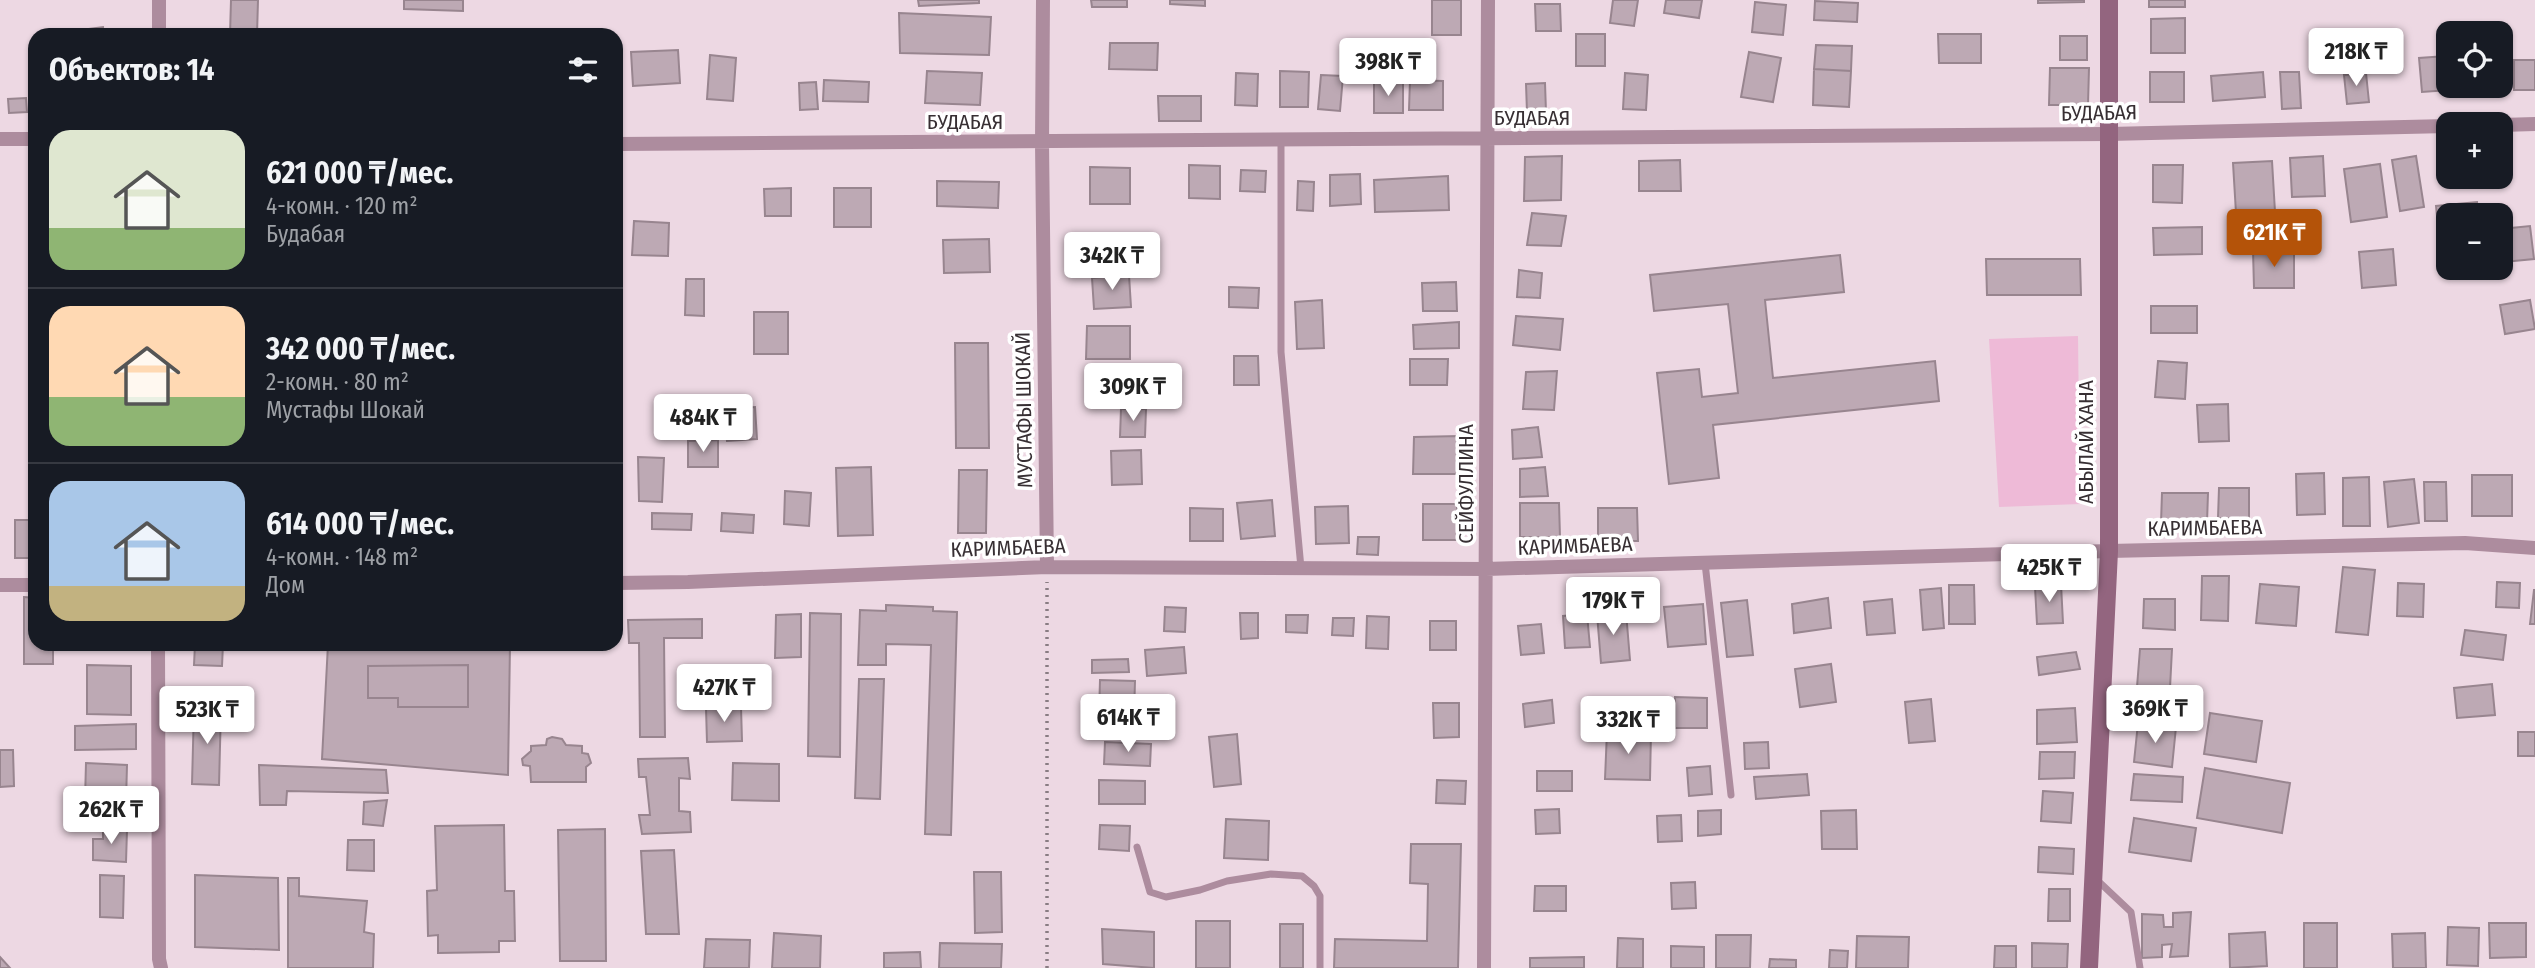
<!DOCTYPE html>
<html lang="ru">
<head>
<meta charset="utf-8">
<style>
  body { margin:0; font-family:"Fira Sans Condensed",sans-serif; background:#242831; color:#f1f3f6; height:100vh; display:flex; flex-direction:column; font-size:26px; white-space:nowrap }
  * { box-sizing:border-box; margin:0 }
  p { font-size:23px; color:#9ea1a6 }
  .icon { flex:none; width:38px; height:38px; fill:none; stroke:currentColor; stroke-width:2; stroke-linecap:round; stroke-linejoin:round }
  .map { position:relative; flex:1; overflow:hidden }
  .drawer { position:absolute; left:28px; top:28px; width:595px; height:623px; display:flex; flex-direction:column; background:#171b24; border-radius:21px; box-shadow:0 2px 5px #0004 }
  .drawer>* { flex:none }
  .buttons { position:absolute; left:2436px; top:21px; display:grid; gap:14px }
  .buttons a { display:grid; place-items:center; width:77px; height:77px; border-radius:14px; background:#171b24; box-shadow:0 2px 5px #0004; font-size:35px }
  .price { position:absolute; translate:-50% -60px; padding:0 16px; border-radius:7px; background:#fff; color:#222; font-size:23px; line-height:46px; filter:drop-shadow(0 2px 4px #0008) }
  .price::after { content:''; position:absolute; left:50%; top:42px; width:21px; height:16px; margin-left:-10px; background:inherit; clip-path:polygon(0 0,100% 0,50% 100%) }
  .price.selected { background:#b45309; color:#fff }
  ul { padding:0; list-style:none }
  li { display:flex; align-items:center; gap:21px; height:175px; padding:0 21px }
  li+li { border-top:2px solid #363941 }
  li span { display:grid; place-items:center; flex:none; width:196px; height:140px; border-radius:21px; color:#555 }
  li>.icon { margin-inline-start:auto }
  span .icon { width:84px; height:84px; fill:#fffc; stroke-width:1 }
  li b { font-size:30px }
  h2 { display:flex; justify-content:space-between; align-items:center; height:84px; padding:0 21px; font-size:30px }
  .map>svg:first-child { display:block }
</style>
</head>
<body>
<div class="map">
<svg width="2535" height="968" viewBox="0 0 2535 968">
  <rect width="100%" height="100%" fill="#edd8e3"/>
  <path fill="#eebad7" d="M2078,336L2080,504L1999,507L1989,339Z"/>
  <path fill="#bda9b4" stroke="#98858f" stroke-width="2" d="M231,0H258L257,35H230Z
    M404,0H463V11L404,9Z
    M918,0H979V3L919,6Z
    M1091,0H1127V7H1092Z
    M1170,0H1205V6L1170,4Z
    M1432,0H1461V35H1432Z
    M1613,0H1638L1634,26L1610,23Z
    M1666,0H1702L1699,18L1664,13Z
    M2038,0H2084V2L2038,3Z
    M2149,0H2185V7H2149Z
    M1815,1L1858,3L1857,22L1814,20Z
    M1755,2L1786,5L1783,35L1752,32Z
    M1535,4H1560L1561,31H1536Z
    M899,13L991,17L989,55L900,53Z
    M2185,18V53H2151V19Z
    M103,27L104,35H81L80,30Z
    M1576,34H1605V66H1576Z
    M1938,34H1981V63H1939Z
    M2060,36H2087V60H2060Z
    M1110,43H1158L1157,70L1109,69Z
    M1816,45L1852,46L1851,71L1814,69Z
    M678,50L680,83L633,86L631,52Z
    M1749,52L1781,58L1773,102L1741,97Z
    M710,55L736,58L733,101L707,99Z
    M2446,56L2449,90L2422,92L2419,58Z
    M2514,60H2535V90H2514Z
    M2050,68H2089L2088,105H2049Z
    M1814,69L1851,71L1849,107L1813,105Z
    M927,71L982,73L980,105L925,103Z
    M1280,71L1309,72L1308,107H1280Z
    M2150,72H2184V102H2150Z
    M2263,72L2265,97L2213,101L2211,76Z
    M2280,72H2299L2301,108L2282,109Z
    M1236,73L1258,74L1257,106L1235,105Z
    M1625,73L1648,75L1646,110L1623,109Z
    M2366,73L2369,102L2347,104L2344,75Z
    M1321,75L1343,76L1340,111L1318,109Z
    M824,80L869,82L868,102L823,101Z
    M1410,80L1443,81V110H1409Z
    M816,82L818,109L800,110L799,83Z
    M1374,83H1403V113H1374Z
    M1545,83L1546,112H1527L1526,84Z
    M2463,86H2487V89H2463Z
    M1158,96H1201V121H1159Z
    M26,98L27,112L9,113L8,99Z
    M1562,156L1561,200L1524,201L1525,157Z
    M2323,156L2325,196L2292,197L2290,158Z
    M2416,156L2424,207L2400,211L2392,160Z
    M1680,160L1681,191H1639V161Z
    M2272,161L2275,212L2236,213L2233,163Z
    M2380,164L2387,217L2351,222L2344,169Z
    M1189,165L1220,166V199L1189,198Z
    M2153,165H2183L2182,203L2153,202Z
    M1090,167L1130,168V204H1090Z
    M1241,170L1266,171L1265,192L1240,191Z
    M1360,174L1361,204L1330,206V175Z
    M1448,176L1449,210L1375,212L1374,180Z
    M937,181L999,182L998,208L937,206Z
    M1298,181L1314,182L1313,211L1297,210Z
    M791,188V216H765L764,189Z
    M834,188H871V227H834Z
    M2477,202L2478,215H2448V235L2439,236L2436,206Z
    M1532,213L1566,216L1561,246L1527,245Z
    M634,221L669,223L668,256L632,255Z
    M2530,226L2534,259L2504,262L2501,229Z
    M2202,227V254L2154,255L2153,228Z
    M989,239L990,272L944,273L943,240Z
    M2294,249V288H2254L2253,250Z
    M2393,249L2396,285L2362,288L2359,252Z
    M1840,255L1844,292L1765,300L1773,378L1935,361L1939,401L1713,425L1719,478L1669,484L1657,373L1699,369L1702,397L1738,393L1728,304L1654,311L1650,275Z
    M1986,259H2080L2081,295H1987Z
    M1519,270L1542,273L1540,298L1517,297Z
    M1129,275L1131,307L1094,309L1092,278Z
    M686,279H704V316L685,315Z
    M1456,282L1457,311H1423L1422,283Z
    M1229,287L1259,288L1258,308L1229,307Z
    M1322,300L1324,348L1297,349L1295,302Z
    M2530,300L2535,329L2505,334L2500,305Z
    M2151,306H2197V333H2151Z
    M754,312H788V354H754Z
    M1516,316L1563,319L1560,350L1513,345Z
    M1459,322V348L1414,349L1413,325Z
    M1087,326H1130V359H1086Z
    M955,343H988L989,448H956Z
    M1234,356H1258L1259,385H1234Z
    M1410,359H1448L1447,385H1410Z
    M2158,361L2187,363L2185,399L2155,397Z
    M1557,371L1554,410L1523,409L1526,372Z
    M2228,404L2229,441L2199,442L2197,405Z
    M755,407L757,439L727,441L724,409Z
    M1121,409H1146L1145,437H1120Z
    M1538,427L1542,457L1513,459L1512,430Z
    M1459,436V474H1413L1414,437Z
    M718,440V467H688V441Z
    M1141,450L1142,484L1112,485L1111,451Z
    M638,457L664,458L662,502L639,501Z
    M871,467L873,535L838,536L836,468Z
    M1545,467L1548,496L1520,497V469Z
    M959,470H987L986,533H958Z
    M2324,473L2325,514L2297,515L2296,474Z
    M2472,475H2512V516H2472Z
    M2369,477L2370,526H2343V478Z
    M2414,479L2419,523L2388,527L2384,482Z
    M2424,482H2446L2447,521H2425Z
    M2219,488H2249V518H2218Z
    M785,491L811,493L809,526L784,524Z
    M2162,493H2208L2207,523H2161Z
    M1272,500L1275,536L1241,539L1237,503Z
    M1520,503H1559L1560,537H1520Z
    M1423,504H1457V540H1423Z
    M1348,506L1349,543L1316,544L1315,507Z
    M1190,508L1223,509V541H1190Z
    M1598,508H1637L1638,541H1598Z
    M652,513L692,514L691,530L652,529Z
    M722,513L754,515L753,533L721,531Z
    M15,520H35V558H15Z
    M1358,537H1379L1378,555L1357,554Z
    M2343,567L2375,570L2368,635L2336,632Z
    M2202,576H2229L2228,621L2201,620Z
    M2497,582L2520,583L2519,608L2496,607Z
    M2398,583L2424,584L2423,617L2397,616Z
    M2061,584L2063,623L2037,624L2035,587Z
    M2260,584L2299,587L2296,626L2256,623Z
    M1949,585H1974L1975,624H1949Z
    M1941,588L1944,628L1923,630L1920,590Z
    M2534,590H2535V624H2530Z
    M24,597L35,598V644H53V664H24Z
    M1828,598L1831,628L1794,633L1792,604Z
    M1892,599L1895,633L1867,635L1864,602Z
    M2144,599H2175V630L2143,628Z
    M1747,600L1753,655L1727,657L1721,603Z
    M1703,604L1706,644L1668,647L1664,607Z
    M886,605L933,607V611L957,612L951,835L925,834L931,645L886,644V665H858L860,610L886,611Z
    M1165,607L1186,608L1185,632L1164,631Z
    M1626,612L1630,660L1601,663L1597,614Z
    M810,613L841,614L840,757L808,756Z
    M1240,613H1258V638L1241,639Z
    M801,614V657L775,658L776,615Z
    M1587,614L1590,647L1565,648L1563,616Z
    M1286,615H1308L1307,633L1286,632Z
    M1367,616L1389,617L1388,649L1366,648Z
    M1333,618H1354L1353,636L1332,635Z
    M702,619V638H664L665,737H640L639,643H629L628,620Z
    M1430,621H1456V650H1430Z
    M1541,624L1544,653L1521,655L1518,626Z
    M2465,630L2506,635L2503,660L2461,655Z
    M195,644H223L222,666L194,665Z
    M328,644H510L508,775L322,759Z
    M1184,647L1186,673L1147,676L1145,650Z
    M2140,649H2172L2170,688L2137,687Z
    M2076,652L2080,669L2039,675L2037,657Z
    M1128,659L1129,672L1092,673V660Z
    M1831,664L1836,702L1800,707L1795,669Z
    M87,665L131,666V715L87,714Z
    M468,665V707H398V698H368V666Z
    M859,679H884L880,799L855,798Z
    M1100,680L1135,681L1134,716L1099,715Z
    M2492,684L2495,715L2457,718L2454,688Z
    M1675,697L1707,698V728H1675Z
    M1931,699L1935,741L1909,743L1905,702Z
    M1552,700L1554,723L1525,727L1523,704Z
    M1648,702L1649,716L1617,719L1615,705Z
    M1433,703H1459V737L1434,738Z
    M741,707L742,741L707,742L706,708Z
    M194,708H221L219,785L192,784Z
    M2075,708L2077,742L2037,744V710Z
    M2210,713L2262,721L2256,762L2204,754Z
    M2138,723L2176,727L2172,767L2134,762Z
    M136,724V749L75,750V726Z
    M1607,731L1651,732L1650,780L1605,779Z
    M2518,732H2535V756H2518Z
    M1237,734L1241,784L1214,787L1209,737Z
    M552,737L562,739L566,745L582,746V753L588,754L591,763L586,767V782H531L530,766L523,765L522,759L531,751V746L546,745L547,739Z
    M1105,742L1151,744L1150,766L1104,764Z
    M1768,742L1769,768L1745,769L1744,743Z
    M0,750H13L14,786L0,787Z
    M2040,752H2075L2074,778L2039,779Z
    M688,758L690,779L679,778V811L690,812L691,832L642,834L639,815H650L646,777H639L638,759Z
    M86,763L127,765L126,802L85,800Z
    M733,763L779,764V801L732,800Z
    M259,765L386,770L388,793L287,791L286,805H260Z
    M1710,766L1712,794L1689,796L1687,768Z
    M2205,768L2290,783L2282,833L2197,818Z
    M1537,771H1572V791H1537Z
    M1807,774L1809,795L1756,799L1754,777Z
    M2134,774L2183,777L2182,802L2131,800Z
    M1099,780L1145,781V804H1099Z
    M1437,780L1466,781L1465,804L1436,803Z
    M2043,791L2073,793L2071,823L2041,821Z
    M387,800L383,826L363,824L364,802Z
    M1559,809L1560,833L1536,834L1535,810Z
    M1721,810V834L1698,836V811Z
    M1856,810L1857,849H1822L1821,811Z
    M1681,815L1682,841L1658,842L1657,816Z
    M2134,818L2196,828L2191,861L2129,852Z
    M1226,819L1269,821L1268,860L1224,858Z
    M504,825L505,891H514L515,941H499V952L438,953V935L428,936L427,891L437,890L435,826Z
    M1100,825L1130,826L1129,851L1099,849Z
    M103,829L127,830L126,862L93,860V839H103Z
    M605,829L606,961H560L558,830Z
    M348,840H374V871L347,870Z
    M1411,844H1461L1458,968H1334L1335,939L1427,941L1428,884L1410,883Z
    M2039,847L2074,849L2073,874L2038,872Z
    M674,850L679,934H646L641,851Z
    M974,872H1001L1002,932L975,933Z
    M100,875L124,876L123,918L100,917Z
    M195,875L278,878L279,950L195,947Z
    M288,878H299V896L367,901L364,932L374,934L373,968H288Z
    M1695,882L1696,908L1672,909L1671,883Z
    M1535,886H1566V911H1534Z
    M2049,889H2070V921H2048Z
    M2191,912L2188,956L2170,957L2172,944L2162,945V957L2142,958V914L2163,915L2164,927H2173V913Z
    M1196,921H1230V968H1196Z
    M2304,923H2337V968H2304Z
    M2489,923H2526V957L2490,958Z
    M1280,924H1303V968H1280Z
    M2448,927L2479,928L2478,966L2447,965Z
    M1102,929L1154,932V968L1103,964Z
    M2265,932L2267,966L2230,968L2229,934Z
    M774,933L821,936L820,968H772Z
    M2425,933L2426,968H2393L2392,934Z
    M1716,935H1751L1750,968H1716Z
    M1857,936L1909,937L1908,968H1856Z
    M1618,938L1643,939V968H1617Z
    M706,939L750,940L749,968H704Z
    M940,943L1002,944L1001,968H939Z
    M2032,943L2068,944L2067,968H2032Z
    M1671,946L1704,947V968H1671Z
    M1995,946H2016V968H1994Z
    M1830,950L1848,951L1847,968H1829Z
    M920,952L921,968H884V953Z
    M0,957L10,968H0Z
    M1584,957V968H1530V958Z
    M1770,959L1796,960V968H1769Z"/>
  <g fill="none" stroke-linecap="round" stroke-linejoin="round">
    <path stroke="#897c83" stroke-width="3.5" stroke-dasharray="2 5" stroke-linecap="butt" d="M1047,968V582"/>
    <path stroke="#ad8c9e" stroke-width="7" d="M1281,141V352L1301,568
      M1705,563L1731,795
      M1137,847L1150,892L1166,897L1200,890L1227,881L1271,874L1302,876L1314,886L1320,896V968
      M2096,879L2131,912L2140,968"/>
    <path stroke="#ad8c9e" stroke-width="14" d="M1043,0L1042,143L1047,567
      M159,35V0
      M2501,125L2535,124
      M0,139H35
      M616,144L2109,134L2448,126
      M616,583L688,582L1047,567L1486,569L2109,551L2465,543L2535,548
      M0,585H35
      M158,644L159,959L161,968
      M1484,968L1488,0"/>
    <path stroke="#93657f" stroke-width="18" d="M2089,968L2109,551V0"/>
  </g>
  <g text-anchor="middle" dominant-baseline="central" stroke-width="7" stroke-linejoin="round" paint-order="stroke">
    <g font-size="21" fill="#372f33" stroke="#fff">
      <text transform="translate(2099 113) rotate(-1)">БУДАБАЯ</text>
      <text x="1532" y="118">БУДАБАЯ</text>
      <text x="965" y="122">БУДАБАЯ</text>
      <text transform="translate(1024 410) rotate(-91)">МУСТАФЫ ШОКАЙ</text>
      <text transform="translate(2086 442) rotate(-90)">АБЫЛАЙ ХАНА</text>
      <text transform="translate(1466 484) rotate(-90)">СЕЙФУЛЛИНА</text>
      <text transform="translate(2205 528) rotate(-1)">КАРИМБАЕВА</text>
      <text transform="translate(1575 546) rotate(-2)">КАРИМБАЕВА</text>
      <text transform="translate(1008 548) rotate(-2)">КАРИМБАЕВА</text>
    </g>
  </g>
</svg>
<div class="buttons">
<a><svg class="icon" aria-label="locate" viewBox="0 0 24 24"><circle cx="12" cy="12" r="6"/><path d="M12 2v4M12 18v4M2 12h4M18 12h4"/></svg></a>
<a>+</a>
<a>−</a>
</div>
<b class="price" style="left:2356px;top:88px">218K ₸</b>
<b class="price" style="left:1388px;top:98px">398K ₸</b>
<b class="price selected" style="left:2274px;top:269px">621K ₸</b>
<b class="price" style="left:1112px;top:292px">342K ₸</b>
<b class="price" style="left:1133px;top:423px">309K ₸</b>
<b class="price" style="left:703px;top:454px">484K ₸</b>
<b class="price" style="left:2049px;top:604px">425K ₸</b>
<b class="price" style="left:1613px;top:637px">179K ₸</b>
<b class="price" style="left:724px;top:724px">427K ₸</b>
<b class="price" style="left:2155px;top:745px">369K ₸</b>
<b class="price" style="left:207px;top:746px">523K ₸</b>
<b class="price" style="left:1128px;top:754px">614K ₸</b>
<b class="price" style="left:1628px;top:756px">332K ₸</b>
<b class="price" style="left:111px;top:846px">262K ₸</b>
<section class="drawer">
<h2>Объектов: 14<svg class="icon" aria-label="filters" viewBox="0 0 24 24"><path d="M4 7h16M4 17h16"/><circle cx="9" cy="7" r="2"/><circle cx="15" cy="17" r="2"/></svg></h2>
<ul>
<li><span style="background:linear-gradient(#dfe7d0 70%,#8fb573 0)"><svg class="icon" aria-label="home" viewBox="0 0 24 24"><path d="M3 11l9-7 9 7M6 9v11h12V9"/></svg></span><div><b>621 000 ₸/мес.</b><p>4-комн. · 120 m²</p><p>Будабая</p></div></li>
<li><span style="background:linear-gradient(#ffd9b3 65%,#8fb573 0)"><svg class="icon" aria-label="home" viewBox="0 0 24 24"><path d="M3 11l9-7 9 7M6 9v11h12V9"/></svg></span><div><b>342 000 ₸/мес.</b><p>2-комн. · 80 m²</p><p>Мустафы Шокай</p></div></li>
<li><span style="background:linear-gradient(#a9c7e8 75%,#c2b280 0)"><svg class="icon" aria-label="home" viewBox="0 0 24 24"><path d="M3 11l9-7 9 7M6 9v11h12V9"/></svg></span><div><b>614 000 ₸/мес.</b><p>4-комн. · 148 m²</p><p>Дом</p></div></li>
</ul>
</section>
</div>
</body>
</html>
